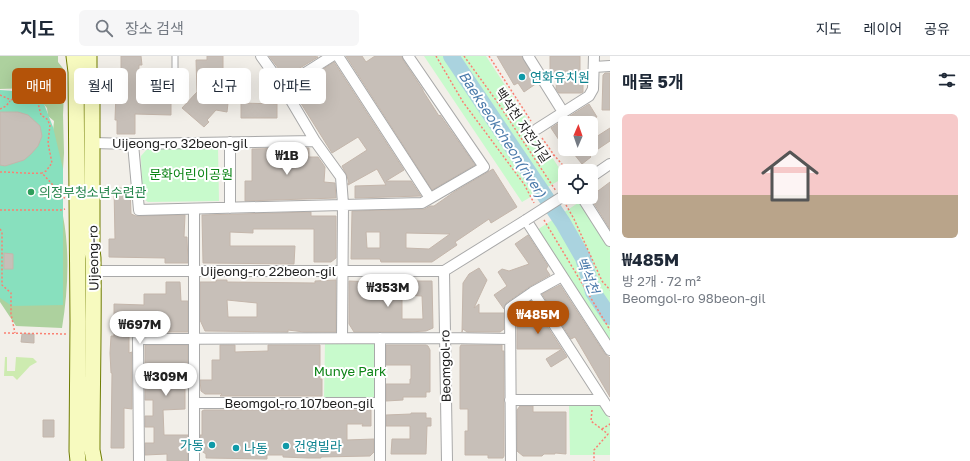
<!DOCTYPE html>
<html lang="ko">
<head>
<meta charset="utf-8">
<style>
  body { margin:0; font-family:"Golos Text","Noto Sans KR",sans-serif; background:#f6f6f7; color:#1f2937; height:100vh; display:flex; flex-direction:column; font-size:15px; white-space:nowrap }
  * { box-sizing:border-box; margin:0 }
  p { font-size:13px; color:#747a83 }
  .icon { flex:none; width:22px; height:22px; fill:none; stroke:currentColor; stroke-width:2; stroke-linecap:round; stroke-linejoin:round }
  .map { position:relative; flex:1; overflow:hidden }
  .details { display:flex; flex-direction:column; background:#fff; width:360px }
  .details>* { flex:none }
  .guide { position:absolute; left:12px; top:12px; width:380px; height:36px; display:flex; gap:8px }
  .needle { width:26px; rotate:2deg }
  .buttons { position:absolute; left:558px; top:60px; display:grid; gap:8px }
  .buttons a { display:grid; place-items:center; width:40px; height:40px; border-radius:6px; background:#fff; box-shadow:0 4px 16px #0002; font-size:20px }
  .price { position:absolute; translate:-50% -34px; padding:0 9px; border-radius:14px; background:#fff; color:#222; font-size:13px; line-height:26px; filter:drop-shadow(0 1px 2px #0008) }
  .price::after { content:''; position:absolute; left:50%; top:24px; width:12px; height:9px; margin-left:-6px; background:inherit; clip-path:polygon(0 0,100% 0,50% 100%) }
  .price.current { background:#b45309; color:#fff }
  ul { padding:0; list-style:none }
  li { display:grid; align-content:center; gap:8px; height:212px; padding:0 12px }
  li+li { border-top:1px solid #e0e1e3 }
  li span { display:grid; place-items:center; height:124px; border-radius:6px; color:#555 }
  li>.icon { margin-inline-start:auto }
  span .icon { width:72px; height:72px; fill:#fffc; stroke-width:1 }
  li b { font-size:17px }
  h2 { display:flex; justify-content:space-between; align-items:center; height:48px; padding:0 12px; font-size:17px }
  .pill { padding:0 14px; border-radius:6px; background:#fff; box-shadow:0 4px 16px #0002; font-size:14px; line-height:36px }
  .pill.current { background:#b45309; color:#fff }
  header { display:flex; align-items:center; gap:24px; box-sizing:border-box; height:56px; padding:0 20px; background:#fff; border-bottom:1px solid #e0e1e3 }
  header strong { font-size:19px }
  nav { display:flex; gap:22px; margin-inline-start:auto; font-size:14px }
  .search { width:280px; height:36px; background:#f6f6f7; display:flex; align-items:center; gap:10px; box-sizing:border-box; padding:0 14px; border-radius:6px; color:#747a83; font-size:15px }
  main { display:flex; flex:1; min-height:0 }
  .map>svg:first-child { display:block }
</style>
</head>
<body>
<header>
<strong>지도</strong>
<div class="search"><svg class="icon" aria-label="search" viewBox="0 0 24 24"><circle cx="10" cy="10" r="6"/><path d="M15 15l6 6"/></svg>장소 검색</div>
<nav><a>지도</a><a>레이어</a><a>공유</a></nav>
</header>
<main>
<div class="map">
<svg width="610" height="405" viewBox="0 0 610 405">
  <rect width="100%" height="100%" fill="#f2efe9"/>
  <path fill="#cdebb0" d="M5,301H7V315H15L16,301L33,302L37,306L30,310L17,324L13,320H4Z"/>
  <path fill="#add19e" d="M0,0H58V6L65,15L63,59L64,97L63,113L53,119L52,85L54,65L48,60L47,52L29,32L0,33Z
    M63,160C70,196 68,235 62,272L16,270L0,246V232Z"/>
  <path fill="#c8facc" d="M424,0H486L565,121L522,146Z
    M218,91L219,145L148,146L142,142L141,100L148,92Z
    M581,145L610,190V286L537,174Z
    M325,286H372L376,290V340L373,344L324,343Z
    M569,348H600L610,364V399H570Z"/>
  <path fill="#88e0be" d="M0,34L28,36L44,48L53,71L63,113V249L12,250L0,242Z"/>
  <g fill="none" stroke-linecap="round" stroke-linejoin="round">
    <path stroke="#aad3df" stroke-width="16" d="M451,0L563,167L583,202L593,236L610,261"/>
  </g>
  <path fill="#c7bfb8" stroke="#c4b6ab" fill-rule="evenodd" d="M121,0H141L142,9H139L138,44L171,45V59L135,58V78H117V64H115L116,36L120,37V23H121Z
    M207,0H223V47H228L227,56L216,54L207,64L209,66L204,71L182,52L197,36L196,4H207Z
    M269,0H312L318,1L285,21Z
    M346,0H362L366,6L375,0H402L403,4L423,34V35L439,60L440,59L475,109L432,134Z
    M497,0H522L537,27L524,36L518,27L514,29Z
    M550,0H580V24H583V36L581,37H559L556,33L557,19L550,18Z
    M334,6L404,114L386,125H411L421,140L355,142V130L386,129L377,113L348,129V127H349L347,120L342,110L367,94L358,81L332,97L292,33Z
    M605,17H610V54H602L603,19Z
    M241,47L277,48V62H241Z
    M589,48L597,61L588,67H565V93L551,72Z
    M0,56H18L28,59L40,70L42,80L38,90L31,98L24,104L5,110L0,109Z
    M610,72V85L589,99L591,101L582,108L570,93H591V73L596,81Z
    M294,92H309V101H318L325,111L324,126L335,127L336,142L245,145V125H252V93Z
    M493,113L517,151L491,167L489,163L455,186L457,189L432,206H381L380,203H351L352,155L425,153L430,150H434L454,136ZM366,176H380V192H367ZM406,177L450,178L429,193L406,192Z
    M610,126V173L590,141Z
    M114,132H130L131,158L136,160L185,159L184,181H187L188,207H165V202L109,201V183H115Z
    M311,156V160H336V202L331,206H314V173H253V177L230,176V190H295L294,208L203,207L202,159Z
    M528,179L548,210L546,213L550,219L529,231L506,247L504,253L494,239L507,230L498,216L502,213L509,215L529,208L515,188Z
    M4,197L13,198V213H4Z
    M479,212L487,224L474,252L479,248V257H504V273L500,276H467L463,273L462,276L463,227L469,218Z
    M216,224H227V226L315,227V225L336,224V276H304L288,274V276L205,275L200,264V226H216ZM227,244L257,247V261H228Z
    M349,225L374,226V238H402V263H423L422,240L403,239V225H432L433,272L426,275L409,276H354L349,268Z
    M166,226H180L181,245H188V276H129V297L132,296V353L124,352V392H111L112,317H111L110,297L111,280H114V248L144,249V238H166Z
    M560,229L605,298L610,302V341L575,281L571,283L542,238Z
    M531,245L567,301L551,311L546,303L562,293H517V267H530L523,256L525,255L523,251Z
    M22,278H34V287L21,286Z
    M145,289H188V332H185V353L163,354L164,379H188V405H167V398L145,399V387H154V371H145V360H153V344H145Z
    M220,289H235V296L268,295V289H320V323H322V340H220L222,338H205L201,335L200,324H212V304H220Z
    M386,289H426L428,290L430,294V336H426V341H403V344L386,345V328H410V323H411V309H386Z
    M461,289H502V295H504V400L503,402H488V399H465V375H468V353H460V291Z
    M520,350H533V356H566V398L555,397V398H544L542,400H523L517,395V354Z
    M204,354H371V370H362L363,368H347V384L374,383V396L370,400L321,401V402H308L283,401V399H267V403L206,402V398L200,394V379H202V355Z
    M411,357H426V362H431V370H427L426,398H391L392,383H410V370H386V359L411,358Z
    M43,364H54V381H43Z"/>
  <g fill="none" stroke-linecap="round" stroke-linejoin="round">
    <defs>
      <path id="lane" d="M175,17V0"/>
      <path id="street" d="M261,0L283,31L315,85L341,121L343,148L342,282
        M338,0L430,142
        M528,0L563,56
        M594,11L610,10
        M283,31L332,0
        M537,73L589,40L593,33L594,0
        M92,87L133,88L315,85
        M133,88L139,154L422,147L484,111L408,0
        M591,121L610,108
        M582,141L610,185
        M230,152V86
        M194,153V405
        M93,215H444
        M444,215L526,164L610,294
        M444,215L447,405
        M533,236L562,220
        M510,344H603
        M194,347H380
        M139,405L138,283L445,282L510,283
        M380,405V282
        M511,405L510,252L533,236L610,355"/>
      <path id="secondary" d="M74,0L76,16L78,265L77,395L78,405
        M89,0V23L92,34V194L93,202C94,266 92,330 92,394L94,405"/>
    </defs>
    <use href="#lane" stroke="#a9a9a9" stroke-width="7"/>
    <use href="#street" stroke="#a9a9a9" stroke-width="12"/>
    <use href="#secondary" stroke="#707d05" stroke-width="17"/>
    <path stroke="#fa8072" stroke-width="1.5" stroke-dasharray="2 2" stroke-linecap="butt" d="M436,0L463,46L524,128L534,147
      M464,0L498,47L556,135
      M489,0L531,65
      M0,39L11,44L20,38L33,39L37,43L41,59L47,63L50,69L48,87L52,107L46,115L42,117
      M0,53L6,50L10,45
      M542,82L554,99L568,115
      M538,107L554,99
      M0,116C14,116 28,118 42,117L52,128L58,140L65,142
      M566,149L574,163L602,225L610,234
      M0,154H62L65,153
      M544,164L610,274
      M0,173L2,176V229L11,237V258L15,277
      M4,277L66,278
      M592,354L591,365L608,378L594,394V405
      M602,373L610,368"/>
    <use href="#lane" stroke="#fff" stroke-width="5"/>
    <use href="#street" stroke="#fff" stroke-width="10"/>
    <use href="#secondary" stroke="#f7fabf" stroke-width="15"/>
    <defs>
      <path id="street-bridge" d="M526,164L565,139"/>
    </defs>
    <use href="#street-bridge" stroke="#a9a9a9" stroke-width="12" stroke-linecap="butt"/>
    <use href="#street-bridge" stroke="#fff" stroke-width="10"/>
  </g>
  <g fill="#0f9aa8" stroke="#fff" stroke-width="1.5">
    <circle cx="522" cy="21" r="4"/>
    <circle cx="212" cy="389" r="4"/>
    <circle cx="286" cy="390" r="4"/>
    <circle cx="236" cy="392" r="4"/>
  </g>
  <circle fill="#2e9e5b" stroke="#fff" stroke-width="1.5" cx="31" cy="136" r="4"/>
  <g text-anchor="middle" dominant-baseline="central" stroke-width="4" stroke-linejoin="round" paint-order="stroke">
    <g font-size="13" fill="#0d838f" stroke="#fff" text-anchor="start">
      <text x="530" y="21">연화유치원</text>
      <text x="204" y="389" text-anchor="end">가동</text>
      <text x="294" y="390">건영빌라</text>
      <text x="244" y="392">나동</text>
    </g>
    <g font-size="13" fill="#222" stroke="#fff">
      <text transform="translate(523 69) rotate(56)">백석천 자전거길</text>
      <text x="180" y="87">Uijeong-ro 32beon-gil</text>
      <text transform="translate(93 202) rotate(-91)">Uijeong-ro</text>
      <text x="268" y="215">Uijeong-ro 22beon-gil</text>
      <text transform="translate(445 310) rotate(-91)">Beomgol-ro</text>
      <text x="299" y="347">Beomgol-ro 107beon-gil</text>
    </g>
    <g font-size="13" fill="#0c8416" stroke="#fff">
      <text x="191" y="118">문화어린이공원</text>
      <text x="350" y="315">Munye Park</text>
    </g>
    <g font-size="13" fill="#27864d" stroke="#fff" text-anchor="start">
      <text x="39" y="136">의정부청소년수련관</text>
    </g>
    <g font-size="14" font-style="italic" fill="#4a7aab" stroke="#fff">
      <text transform="translate(503 78) rotate(57)">Baekseokcheon(river)</text>
      <text transform="translate(588 219) rotate(68)">백석천</text>
    </g>
  </g>
</svg>
<div class="buttons">
<a><svg class="needle" viewBox="-14 -14 28 28"><path d="M0-13l5 13h-10z" fill="#e53935"/><path d="M0 13l5-13h-10z" fill="#747a83"/></svg></a>
<a><svg class="icon" aria-label="locate" viewBox="0 0 24 24"><circle cx="12" cy="12" r="6"/><path d="M12 2v4M12 18v4M2 12h4M18 12h4"/></svg></a>
</div>
<b class="price" style="left:287px;top:120px">₩1B</b>
<b class="price" style="left:388px;top:252px">₩353M</b>
<b class="price current" style="left:538px;top:279px">₩485M</b>
<b class="price" style="left:140px;top:289px">₩697M</b>
<b class="price" style="left:166px;top:341px">₩309M</b>
<div class="guide">
<a class="pill current">매매</a>
<a class="pill">월세</a>
<a class="pill">필터</a>
<a class="pill">신규</a>
<a class="pill">아파트</a>
</div>
</div>
<section class="details">
<h2>매물 5개<svg class="icon" aria-label="filters" viewBox="0 0 24 24"><path d="M4 7h16M4 17h16"/><circle cx="9" cy="7" r="2"/><circle cx="15" cy="17" r="2"/></svg></h2>
<ul>
<li><span style="background:linear-gradient(#f6c9c9 65%,#b9a48a 0)"><svg class="icon" aria-label="home" viewBox="0 0 24 24"><path d="M3 11l9-7 9 7M6 9v11h12V9"/></svg></span><div><b>₩485M</b><p>방 2개 · 72 m²</p><p>Beomgol-ro 98beon-gil</p></div></li>
</ul>
</section>
</main>
</body>
</html>
